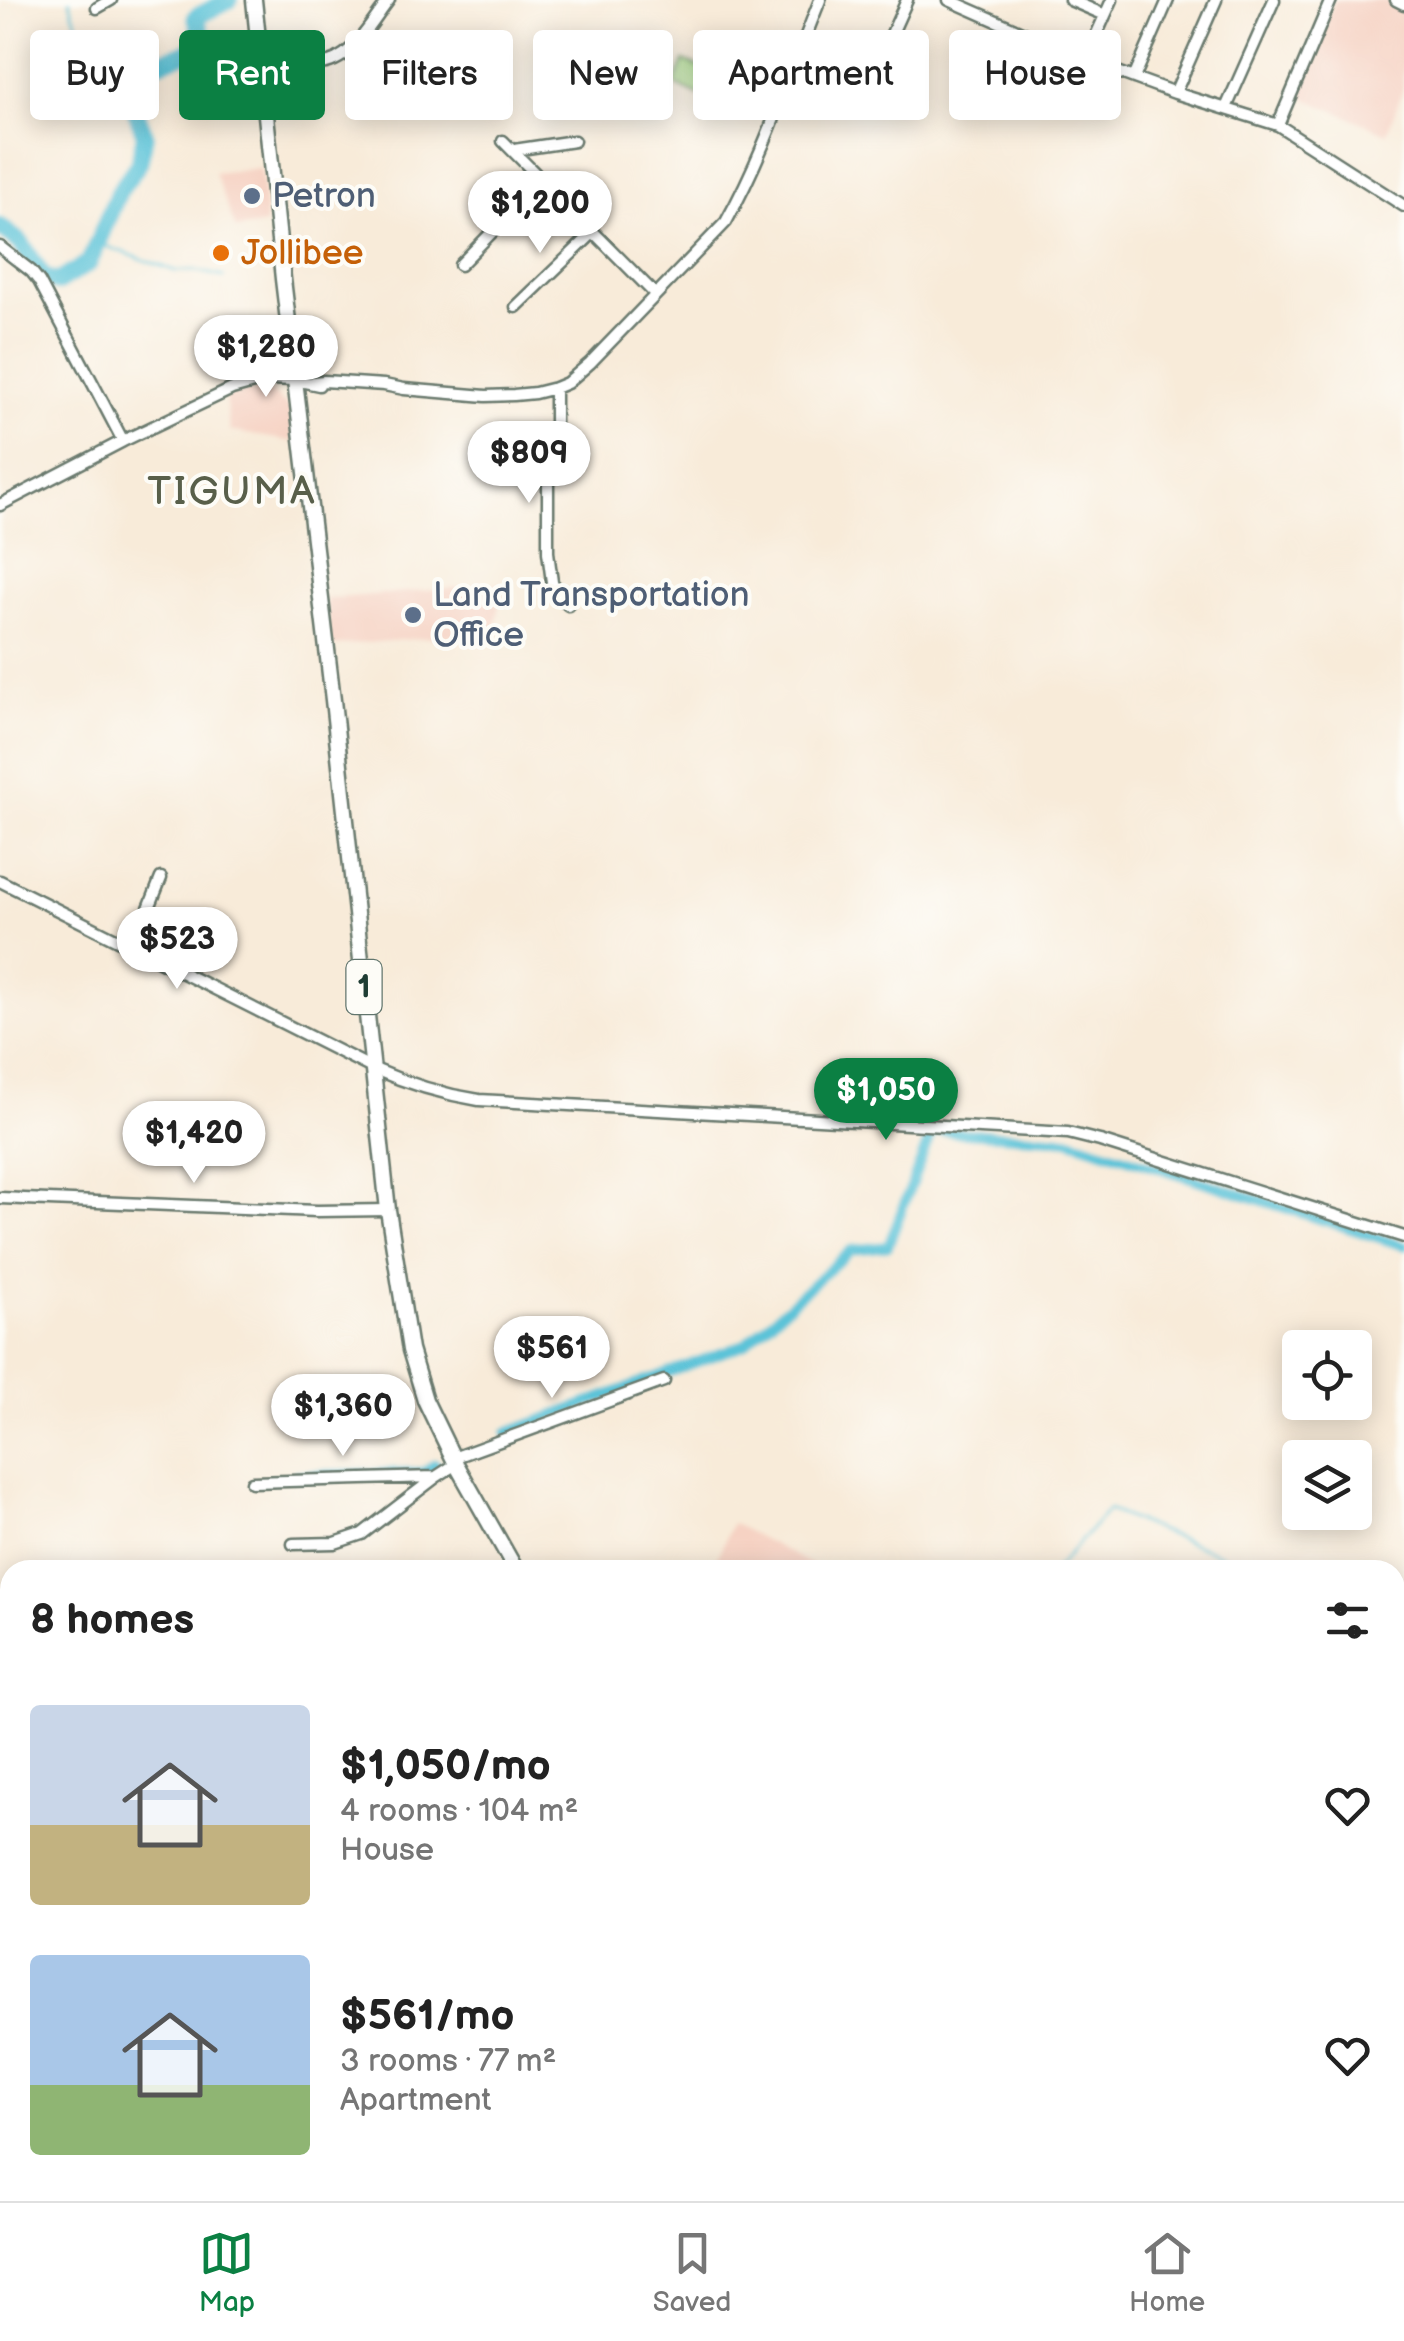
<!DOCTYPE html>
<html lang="en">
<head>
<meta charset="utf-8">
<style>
  body { margin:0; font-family:"Balsamiq Sans",sans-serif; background:#f6f6f6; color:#222; height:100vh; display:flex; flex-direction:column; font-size:38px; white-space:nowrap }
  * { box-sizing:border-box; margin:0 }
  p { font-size:32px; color:#767676 }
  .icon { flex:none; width:55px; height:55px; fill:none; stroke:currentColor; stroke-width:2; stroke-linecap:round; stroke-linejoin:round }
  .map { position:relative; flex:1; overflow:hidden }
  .side { position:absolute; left:0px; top:1560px; width:1405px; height:642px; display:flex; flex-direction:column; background:#fff; border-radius:30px 30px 0 0; box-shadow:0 5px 25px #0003 }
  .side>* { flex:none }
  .guide { position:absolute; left:30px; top:30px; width:1345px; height:90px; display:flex; gap:20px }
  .tools { position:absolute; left:1282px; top:1330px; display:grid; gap:20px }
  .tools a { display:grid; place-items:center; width:90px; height:90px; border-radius:10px; background:#fff; box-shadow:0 5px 25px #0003; font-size:50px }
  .price { position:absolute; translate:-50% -85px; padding:0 22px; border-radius:35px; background:#fff; color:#222; font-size:32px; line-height:65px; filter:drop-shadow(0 2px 5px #0008) }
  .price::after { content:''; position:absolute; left:50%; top:60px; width:30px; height:22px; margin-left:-15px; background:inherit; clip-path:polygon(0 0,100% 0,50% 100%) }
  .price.current { background:#0b8043; color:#fff }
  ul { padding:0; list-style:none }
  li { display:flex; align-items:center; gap:30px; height:250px; padding:0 30px }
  li span { display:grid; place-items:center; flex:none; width:280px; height:200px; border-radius:10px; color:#555 }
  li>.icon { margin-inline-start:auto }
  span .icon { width:120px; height:120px; fill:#fffc; stroke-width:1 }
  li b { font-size:42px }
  h2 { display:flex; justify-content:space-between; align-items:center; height:120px; padding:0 30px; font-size:42px }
  .chip { padding:0 35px; border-radius:10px; background:#fff; box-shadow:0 5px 25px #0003; font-size:35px; line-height:90px }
  .chip.current { background:#0b8043; color:#fff }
  .tabs { display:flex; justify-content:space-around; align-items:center; height:140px; border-top:2px solid #e0e0e0; background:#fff; font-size:28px; color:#767676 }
  .tabs a { display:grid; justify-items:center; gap:5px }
  .tabs .current { color:#0b8043 }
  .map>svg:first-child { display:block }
</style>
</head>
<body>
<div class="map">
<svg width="1404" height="2201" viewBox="0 0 1404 2201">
  <rect width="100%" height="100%" fill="#fdfcf7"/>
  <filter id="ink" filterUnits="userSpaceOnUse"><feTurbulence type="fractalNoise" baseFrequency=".01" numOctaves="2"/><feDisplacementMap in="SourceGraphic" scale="20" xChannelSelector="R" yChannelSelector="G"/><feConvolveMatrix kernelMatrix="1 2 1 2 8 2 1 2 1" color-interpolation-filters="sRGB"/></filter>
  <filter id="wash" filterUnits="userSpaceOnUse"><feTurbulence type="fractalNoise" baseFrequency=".0048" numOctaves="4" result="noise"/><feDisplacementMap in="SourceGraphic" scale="40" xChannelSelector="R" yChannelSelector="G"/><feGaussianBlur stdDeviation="2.25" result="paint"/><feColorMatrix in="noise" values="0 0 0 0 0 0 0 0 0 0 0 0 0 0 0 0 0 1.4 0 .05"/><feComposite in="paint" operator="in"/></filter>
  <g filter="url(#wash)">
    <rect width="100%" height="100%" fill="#f8ebd9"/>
    <path fill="#f6d2c3" d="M1335,0H1383L1404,10V87L1387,133L1295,94Z
      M261,168L266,224L236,229L214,173Z
      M266,387L290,409L295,442L230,431L225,397Z
      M502,584L495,632L331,646L326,599Z
      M732,1523L821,1570H712Z"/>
    <path fill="#a7d987" stroke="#638b5e" stroke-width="2.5" d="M684,61L725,78L713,102L674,84Z"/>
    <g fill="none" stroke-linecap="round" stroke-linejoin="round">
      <path stroke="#5bc3d8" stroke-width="2.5" d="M70,0L73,13L105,86L126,89
        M97,243L175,271H197L224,277
        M1055,1570L1108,1510L1259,1570
        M1395,1770L1400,1774L1404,1772"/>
      <path stroke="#5bc3d8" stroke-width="10" d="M507,1433L745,1344L851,1250L888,1246L932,1131L1068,1139L1404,1246
        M297,1475L424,1472L435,1464"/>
      <path stroke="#5bc3d8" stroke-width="18" d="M0,227L21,243L44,278L58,282L89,263L119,191L139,163L145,135L125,83L128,73L205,46L196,17L229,0
        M1395,1861L1404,1875
        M0,2002L10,1999
        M640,2192L641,2201"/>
    </g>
  </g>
  <g filter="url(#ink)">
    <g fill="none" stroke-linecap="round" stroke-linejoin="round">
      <defs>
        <path id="minor" d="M949,0L1085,60L1175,93L1278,125L1404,206
          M1070,0L1105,15
          M1396,0L1404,4
          M97,8L111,0
          M260,56C279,58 299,65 318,64C351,63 371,23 389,0
          M1085,60L1112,0
          M1134,78L1168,0
          M867,89L907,0
          M1175,93L1216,0
          M1226,108L1274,0
          M1278,125L1331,0
          M503,141L655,294
          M514,150L574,141
          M0,247L31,271L39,281L123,441
          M460,265L542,181
          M516,307L593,233
          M313,382L324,381L384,385L404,389L486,396L514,395L535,393L555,388L567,383L590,363L726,222C765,152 790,74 820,0
          M555,388V423L548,482V552L552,582L568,605
          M0,505L123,441L232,389L268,379L295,380L319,385
          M0,881L372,1068C406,1083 441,1094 479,1100L1068,1133L1100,1141L1404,1237
          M133,948L161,878
          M0,1198L317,1211L388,1210
          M453,1458L664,1381
          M252,1482L435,1477
          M293,1544L335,1543L362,1534L436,1477L456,1464
          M1395,1884L1399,1885L1404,1896
          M1395,1936L1404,1924
          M1395,2129L1404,2130
          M1229,2192L1230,2201
          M1308,2192V2201
          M1374,2192V2201
          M622,2201L624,2192"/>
        <path id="highway" d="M254,0L283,279L333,700L388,1210L410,1350L425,1400L456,1464L516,1570
          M879,2192L884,2201"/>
      </defs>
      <use href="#minor" stroke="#6b7a6e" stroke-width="15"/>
      <use href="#highway" stroke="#6b7a6e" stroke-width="19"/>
      <use href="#minor" stroke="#fff" stroke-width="10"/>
      <use href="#highway" stroke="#fff" stroke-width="14"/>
    </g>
  </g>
  <g fill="#5c6f8a" stroke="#fdfcf7" stroke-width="4">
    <circle cx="252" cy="196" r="10"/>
    <circle cx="413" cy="615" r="10"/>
  </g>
  <circle fill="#e8710a" stroke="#fdfcf7" stroke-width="4" cx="221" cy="253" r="10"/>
  <g text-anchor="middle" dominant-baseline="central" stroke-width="8" stroke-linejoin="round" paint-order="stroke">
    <rect fill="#fdfcf7" stroke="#62766e" stroke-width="2.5" x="346.5" y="960" width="35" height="54" rx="8"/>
    <g font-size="32" font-weight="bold" fill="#1f3d34">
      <text x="364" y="987">1</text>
    </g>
    <g font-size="35" fill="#4e5e75" stroke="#fdfcf7" text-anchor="start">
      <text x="272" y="196">Petron</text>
      <text x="433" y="595">Land Transportation<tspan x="433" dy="40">Office</tspan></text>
    </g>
    <g font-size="35" fill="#c56008" stroke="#fdfcf7" text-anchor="start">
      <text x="241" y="253">Jollibee</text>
    </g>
    <g font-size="40" letter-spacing="2.5" fill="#585f4a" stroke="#fdfcf7">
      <text x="232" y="492">TIGUMA</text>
    </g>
  </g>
</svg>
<div class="tools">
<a><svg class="icon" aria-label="locate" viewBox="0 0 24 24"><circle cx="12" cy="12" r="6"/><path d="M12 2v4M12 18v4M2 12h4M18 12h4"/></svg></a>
<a><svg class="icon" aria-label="layers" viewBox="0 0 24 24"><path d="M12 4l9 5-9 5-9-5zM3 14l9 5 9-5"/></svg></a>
</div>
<b class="price" style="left:540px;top:256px">$1,200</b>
<b class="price" style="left:266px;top:400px">$1,280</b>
<b class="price" style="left:529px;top:506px">$809</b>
<b class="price" style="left:177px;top:992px">$523</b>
<b class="price current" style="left:886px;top:1143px">$1,050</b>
<b class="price" style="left:194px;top:1186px">$1,420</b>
<b class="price" style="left:552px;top:1401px">$561</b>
<b class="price" style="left:343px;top:1459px">$1,360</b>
<div class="guide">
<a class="chip">Buy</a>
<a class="chip current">Rent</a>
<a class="chip">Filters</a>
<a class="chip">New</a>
<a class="chip">Apartment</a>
<a class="chip">House</a>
</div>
<section class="side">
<h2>8 homes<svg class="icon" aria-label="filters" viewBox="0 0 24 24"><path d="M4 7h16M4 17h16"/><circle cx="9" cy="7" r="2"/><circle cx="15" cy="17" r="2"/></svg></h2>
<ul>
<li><span style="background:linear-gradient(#c9d6e8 60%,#c2b280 0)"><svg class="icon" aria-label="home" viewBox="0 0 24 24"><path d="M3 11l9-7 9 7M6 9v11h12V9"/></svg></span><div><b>$1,050/mo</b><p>4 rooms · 104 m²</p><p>House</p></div><svg class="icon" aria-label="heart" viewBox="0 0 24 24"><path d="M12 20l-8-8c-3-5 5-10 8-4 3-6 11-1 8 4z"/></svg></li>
<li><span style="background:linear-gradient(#a9c7e8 65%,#8fb573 0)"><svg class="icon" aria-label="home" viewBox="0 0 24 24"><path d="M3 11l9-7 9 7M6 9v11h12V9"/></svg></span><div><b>$561/mo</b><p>3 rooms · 77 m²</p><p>Apartment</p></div><svg class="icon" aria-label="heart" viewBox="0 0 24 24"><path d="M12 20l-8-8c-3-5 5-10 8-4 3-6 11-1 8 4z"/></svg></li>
</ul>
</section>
</div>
<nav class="tabs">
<a class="current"><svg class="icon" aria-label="map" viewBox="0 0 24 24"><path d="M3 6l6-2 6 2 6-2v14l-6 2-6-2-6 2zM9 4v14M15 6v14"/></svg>Map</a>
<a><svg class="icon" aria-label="saved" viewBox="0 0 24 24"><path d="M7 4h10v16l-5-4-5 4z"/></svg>Saved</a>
<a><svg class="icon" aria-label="home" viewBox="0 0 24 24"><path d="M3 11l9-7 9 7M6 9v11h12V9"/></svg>Home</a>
</nav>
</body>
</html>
